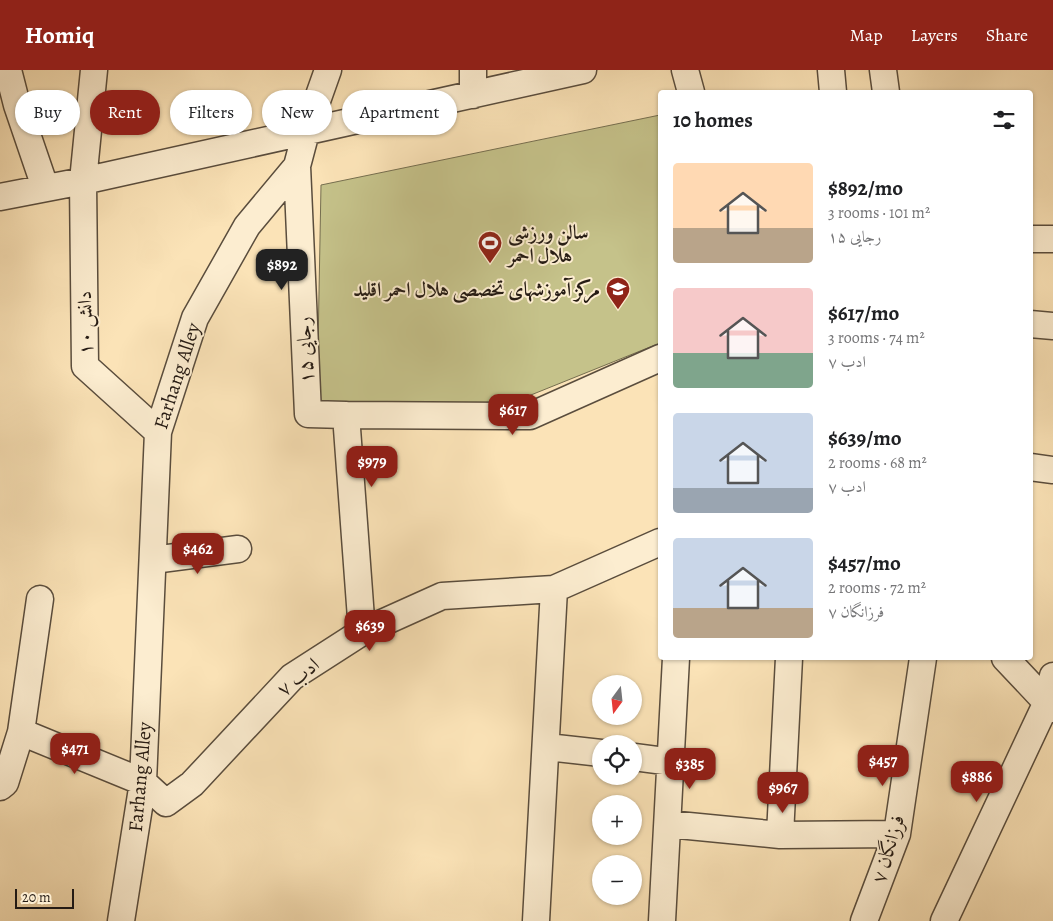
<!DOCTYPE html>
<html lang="en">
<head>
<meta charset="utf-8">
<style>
  body { margin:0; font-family:Alegreya,Amiri,serif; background:#f2f2f2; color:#202124; height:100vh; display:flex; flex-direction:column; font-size:19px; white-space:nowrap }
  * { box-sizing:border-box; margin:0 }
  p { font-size:16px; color:#757577 }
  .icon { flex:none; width:28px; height:28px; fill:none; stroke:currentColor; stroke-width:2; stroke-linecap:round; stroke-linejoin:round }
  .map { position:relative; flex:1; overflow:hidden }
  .panel { position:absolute; left:658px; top:20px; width:375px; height:570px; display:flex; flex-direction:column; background:#fff; border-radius:5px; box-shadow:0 1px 4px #0004 }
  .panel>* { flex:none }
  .top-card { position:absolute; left:15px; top:20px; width:475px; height:45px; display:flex; gap:10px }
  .needle { width:32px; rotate:195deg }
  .controls { position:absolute; left:592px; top:605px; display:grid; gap:10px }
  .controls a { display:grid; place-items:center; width:50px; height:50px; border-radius:50%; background:#fff; box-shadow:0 1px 4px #0004; font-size:25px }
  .scale { position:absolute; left:15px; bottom:12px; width:59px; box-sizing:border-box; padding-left:5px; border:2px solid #251b14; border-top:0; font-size:14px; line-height:18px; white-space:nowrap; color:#251b14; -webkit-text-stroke:4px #fcedd0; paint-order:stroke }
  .price { position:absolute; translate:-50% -42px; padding:0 11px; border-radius:10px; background:#8f2418; color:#fff; font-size:16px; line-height:32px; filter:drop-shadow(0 1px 2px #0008) }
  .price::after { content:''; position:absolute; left:50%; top:30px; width:15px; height:11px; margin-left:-8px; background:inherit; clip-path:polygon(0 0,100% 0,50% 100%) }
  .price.selected { background:#222; color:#fff }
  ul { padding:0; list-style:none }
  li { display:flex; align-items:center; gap:15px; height:125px; padding:0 15px }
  li span { display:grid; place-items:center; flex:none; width:140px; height:100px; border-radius:5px; color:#555 }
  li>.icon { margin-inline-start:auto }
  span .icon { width:60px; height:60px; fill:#fffc; stroke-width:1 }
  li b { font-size:21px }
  h2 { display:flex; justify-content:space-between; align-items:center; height:60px; padding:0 15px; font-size:21px }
  .pill { padding:0 18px; border-radius:22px; background:#fff; box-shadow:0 1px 4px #0004; font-size:18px; line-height:45px }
  .pill.selected { background:#8f2418; color:#fff }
  header { display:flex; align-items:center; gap:30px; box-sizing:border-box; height:70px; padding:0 25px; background:#8f2418; color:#fff }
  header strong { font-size:24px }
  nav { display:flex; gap:28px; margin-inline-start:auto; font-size:18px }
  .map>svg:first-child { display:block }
</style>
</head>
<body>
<header>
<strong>Homiq</strong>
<nav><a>Map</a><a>Layers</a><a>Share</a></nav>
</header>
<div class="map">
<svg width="1053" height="851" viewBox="0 0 1053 851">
  <rect width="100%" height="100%" fill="#fbe3b7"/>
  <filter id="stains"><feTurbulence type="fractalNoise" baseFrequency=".004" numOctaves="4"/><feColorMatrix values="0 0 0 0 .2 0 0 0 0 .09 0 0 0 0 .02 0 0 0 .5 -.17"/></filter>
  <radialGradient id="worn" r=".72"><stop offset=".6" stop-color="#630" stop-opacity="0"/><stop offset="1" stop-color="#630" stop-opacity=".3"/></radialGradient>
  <path fill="#c5c28a" stroke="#756e4f" d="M660,45V273L511,333L317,332L321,115Z"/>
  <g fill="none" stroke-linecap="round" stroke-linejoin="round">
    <defs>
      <path id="minor" d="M8,0L17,35L45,117
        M94,0L83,111L85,296L158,362
        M473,0V25
        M685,0L691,22
        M831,0L833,22
        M883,0L886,22
        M297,96L308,344L346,345L362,562
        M0,127L83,111L583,0
        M1030,169H1053
        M1030,254L1053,256
        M346,345L530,346L660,288
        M1030,397L1053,400
        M153,490L238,479
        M1005,588L1053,639
        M21,662L143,712L166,733L192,714L292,607L362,562L442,526L554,519L660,472
        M547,677L601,683
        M634,687L672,692
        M0,717L5,713L21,662L40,529
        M668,754L780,765L897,764
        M780,765L789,588
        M121,851L143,712L158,362L195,248L247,156L297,96L306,62L328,0
        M536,851L554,519
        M662,851L676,588
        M864,851L897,764L923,588
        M944,851L1047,632L1053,606"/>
    </defs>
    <use href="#minor" stroke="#5a4d3d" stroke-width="29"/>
    <use href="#minor" stroke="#fcedd0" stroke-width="26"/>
  </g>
  <defs>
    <symbol id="stadium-pin" viewBox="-11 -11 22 30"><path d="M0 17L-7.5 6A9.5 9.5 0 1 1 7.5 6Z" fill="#8f2418" stroke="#fcedd0"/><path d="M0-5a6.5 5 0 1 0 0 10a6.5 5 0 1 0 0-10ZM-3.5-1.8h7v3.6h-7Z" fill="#fff"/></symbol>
    <symbol id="school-pin" viewBox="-11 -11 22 30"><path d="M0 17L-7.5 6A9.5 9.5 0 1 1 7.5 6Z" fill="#8f2418" stroke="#fcedd0"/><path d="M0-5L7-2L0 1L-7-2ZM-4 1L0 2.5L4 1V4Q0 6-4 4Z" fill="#fff"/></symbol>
  </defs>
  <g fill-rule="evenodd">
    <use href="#stadium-pin" x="476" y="159" width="28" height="38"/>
    <use href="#school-pin" x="604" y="205" width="28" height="38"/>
  </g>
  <g text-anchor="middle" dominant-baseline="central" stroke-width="4" stroke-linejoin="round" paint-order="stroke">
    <g font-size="20" font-weight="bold" fill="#251b14" stroke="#fcedd0" text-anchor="start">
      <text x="508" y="162">سالن ورزشی<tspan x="508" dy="23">هلال احمر</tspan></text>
      <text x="600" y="219" text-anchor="end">مرکز آموزشهای تخصصی هلال احمر اقلید</text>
    </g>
    <g font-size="20" fill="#251b14" stroke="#fcedd0">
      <text transform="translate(85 253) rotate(-91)">دانش ۱۰</text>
      <text transform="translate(305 280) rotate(-93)">رجایی ۱۵</text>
      <text transform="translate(177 306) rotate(-72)">Farhang Alley</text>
      <text transform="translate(298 607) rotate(-39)">ادب ۷</text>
      <text transform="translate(140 707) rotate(-85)">Farhang Alley</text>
      <text transform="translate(888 779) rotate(-73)">فرزانگان ۷</text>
    </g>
  </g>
  <rect width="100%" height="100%" filter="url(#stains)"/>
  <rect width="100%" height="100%" fill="url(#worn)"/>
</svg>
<div class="controls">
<a><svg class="needle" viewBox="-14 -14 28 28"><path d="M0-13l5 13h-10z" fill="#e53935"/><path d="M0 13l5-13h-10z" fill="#757577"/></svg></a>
<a><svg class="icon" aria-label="locate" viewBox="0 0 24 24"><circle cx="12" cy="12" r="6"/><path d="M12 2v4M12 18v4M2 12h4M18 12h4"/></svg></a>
<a>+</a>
<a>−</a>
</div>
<div class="scale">20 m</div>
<b class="price selected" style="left:282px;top:221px">$892</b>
<b class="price" style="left:513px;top:366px">$617</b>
<b class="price" style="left:372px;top:418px">$979</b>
<b class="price" style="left:198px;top:505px">$462</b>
<b class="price" style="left:370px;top:582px">$639</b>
<b class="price" style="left:75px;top:705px">$471</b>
<b class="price" style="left:883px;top:717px">$457</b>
<b class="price" style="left:690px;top:720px">$385</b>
<b class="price" style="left:977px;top:733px">$886</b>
<b class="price" style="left:783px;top:744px">$967</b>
<div class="top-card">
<a class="pill">Buy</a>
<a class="pill selected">Rent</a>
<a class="pill">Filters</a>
<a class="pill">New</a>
<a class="pill">Apartment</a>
</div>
<section class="panel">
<h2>10 homes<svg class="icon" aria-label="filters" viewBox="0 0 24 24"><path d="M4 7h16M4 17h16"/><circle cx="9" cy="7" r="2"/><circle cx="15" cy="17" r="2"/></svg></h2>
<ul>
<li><span style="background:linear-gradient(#ffd9b3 65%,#b9a48a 0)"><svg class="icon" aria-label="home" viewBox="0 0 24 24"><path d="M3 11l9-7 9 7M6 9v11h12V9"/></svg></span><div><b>$892/mo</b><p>3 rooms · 101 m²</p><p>رجایی ۱۵</p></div></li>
<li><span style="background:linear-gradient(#f6c9c9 65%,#7fa58c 0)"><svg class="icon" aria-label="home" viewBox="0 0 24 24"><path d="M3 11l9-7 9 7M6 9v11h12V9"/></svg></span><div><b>$617/mo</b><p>3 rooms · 74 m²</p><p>ادب ۷</p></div></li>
<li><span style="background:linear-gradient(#c9d6e8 75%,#9aa5b1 0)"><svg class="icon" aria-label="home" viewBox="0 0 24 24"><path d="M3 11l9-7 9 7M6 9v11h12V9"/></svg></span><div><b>$639/mo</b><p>2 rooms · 68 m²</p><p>ادب ۷</p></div></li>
<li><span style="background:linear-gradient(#c9d6e8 70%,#b9a48a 0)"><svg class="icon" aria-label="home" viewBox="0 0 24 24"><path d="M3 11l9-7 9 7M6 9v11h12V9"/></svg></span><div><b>$457/mo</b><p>2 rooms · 72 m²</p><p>فرزانگان ۷</p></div></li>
</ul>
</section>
</div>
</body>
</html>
